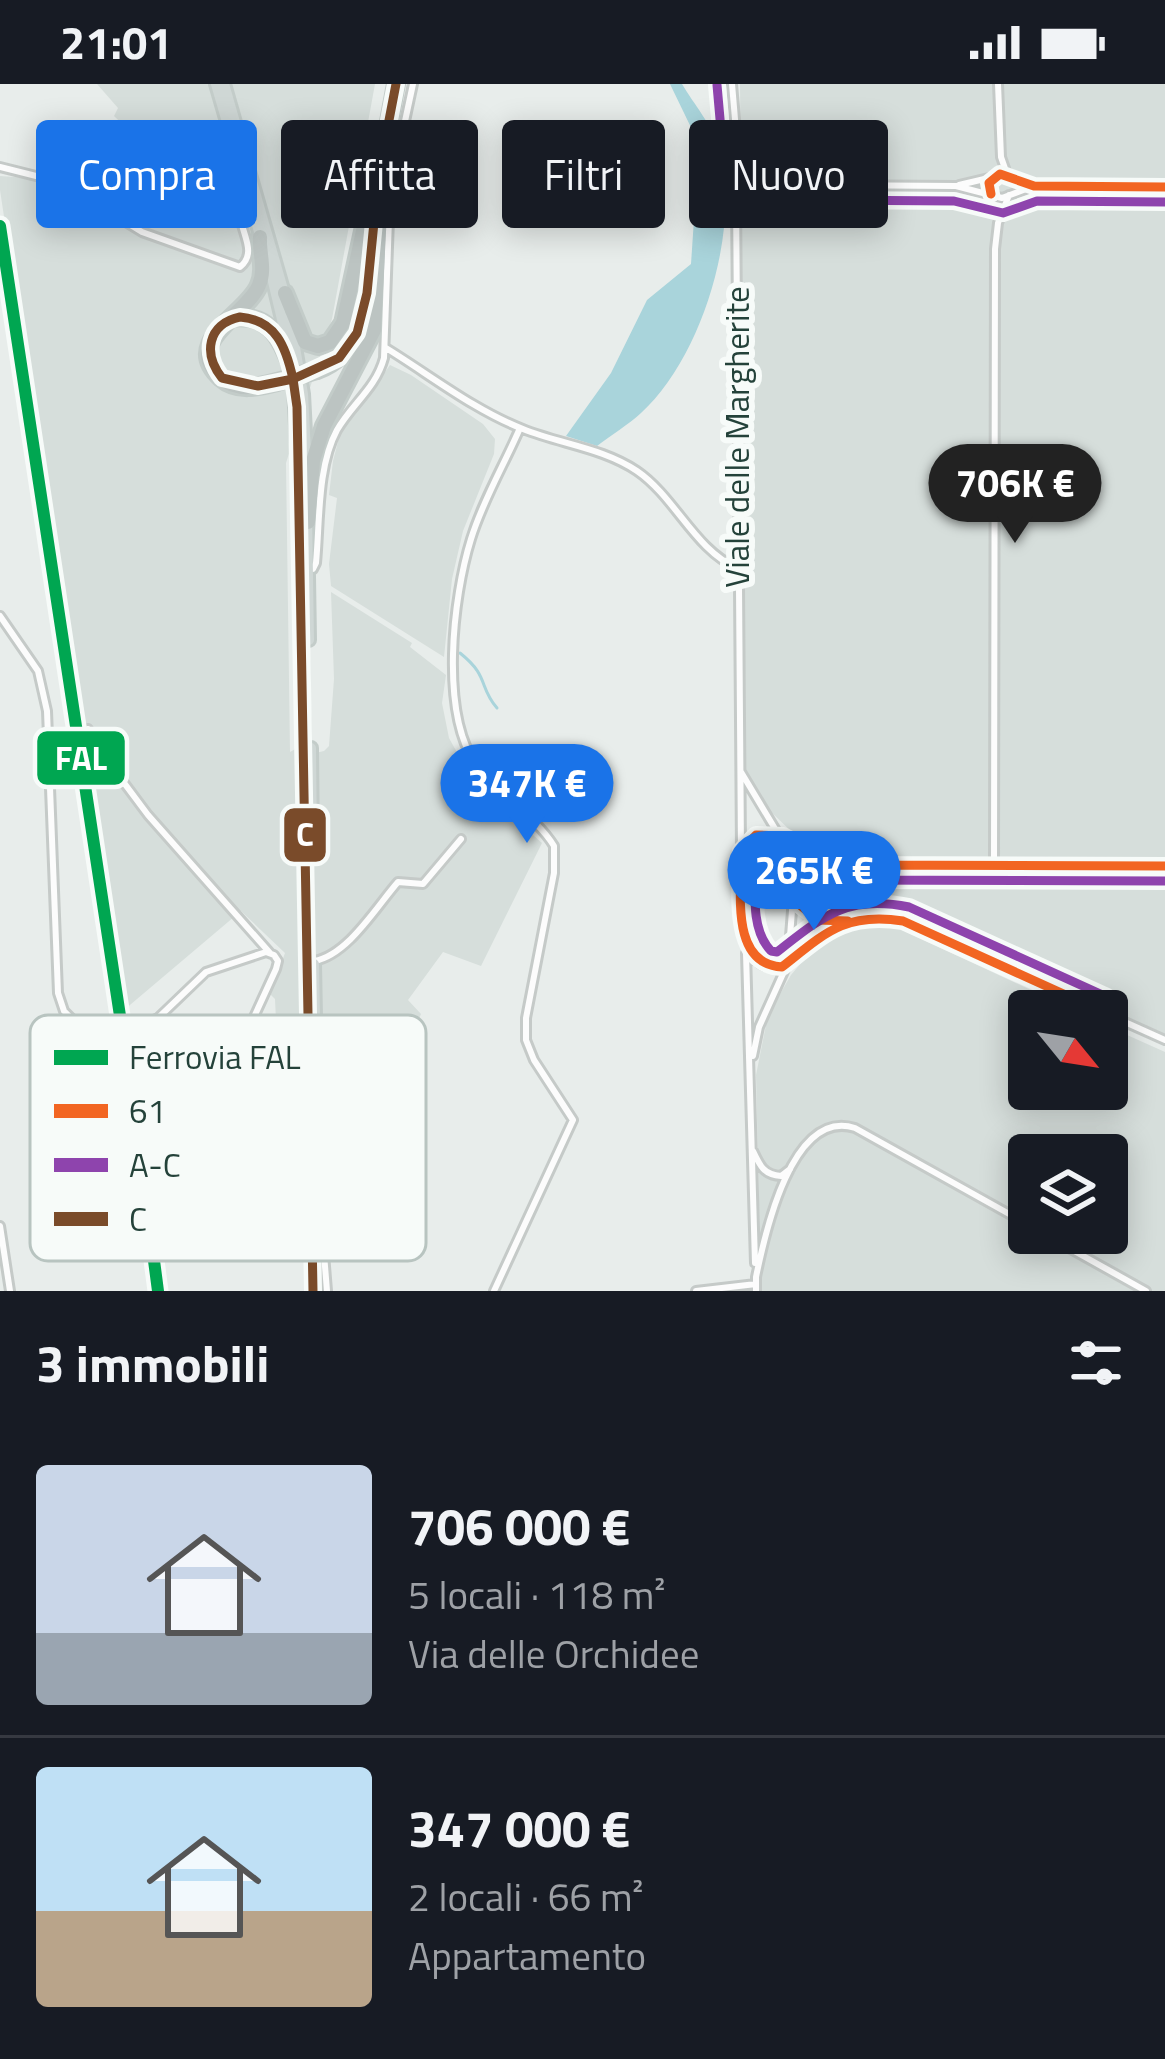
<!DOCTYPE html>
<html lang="it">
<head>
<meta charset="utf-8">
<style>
  body { margin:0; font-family:"Titillium Web",sans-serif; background:#20242c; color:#f1f3f6; height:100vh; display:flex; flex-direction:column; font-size:45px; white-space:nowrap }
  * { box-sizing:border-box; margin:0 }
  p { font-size:39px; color:#9ea1a6 }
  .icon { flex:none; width:66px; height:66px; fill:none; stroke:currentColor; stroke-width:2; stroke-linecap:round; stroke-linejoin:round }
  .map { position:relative; height:1207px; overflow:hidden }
  .side { display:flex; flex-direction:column; background:#171b24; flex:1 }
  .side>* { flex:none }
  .top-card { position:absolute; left:36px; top:36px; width:1095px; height:108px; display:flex; gap:24px }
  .needle { width:78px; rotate:120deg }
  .tools { position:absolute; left:1008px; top:906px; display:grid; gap:24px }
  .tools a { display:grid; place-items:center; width:120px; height:120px; border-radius:12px; background:#171b24; box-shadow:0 6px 30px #0003; font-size:60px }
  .price { position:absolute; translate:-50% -102px; padding:0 27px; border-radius:42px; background:#1a73e8; color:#fff; font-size:39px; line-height:78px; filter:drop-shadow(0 3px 6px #0008) }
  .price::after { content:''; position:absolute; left:50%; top:72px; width:36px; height:27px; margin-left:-18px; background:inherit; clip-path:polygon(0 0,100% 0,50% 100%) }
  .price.on { background:#222; color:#fff }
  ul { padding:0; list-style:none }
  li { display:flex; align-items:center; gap:36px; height:300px; padding:0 36px }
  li+li { border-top:3px solid #363941 }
  li span { display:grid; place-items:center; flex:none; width:336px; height:240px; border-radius:12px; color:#555 }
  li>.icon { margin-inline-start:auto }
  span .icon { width:144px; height:144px; fill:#fffc; stroke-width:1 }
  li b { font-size:51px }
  h2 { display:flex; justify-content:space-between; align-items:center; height:144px; padding:0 36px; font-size:51px }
  .tag { padding:0 42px; border-radius:12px; background:#171b24; box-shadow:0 6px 30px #0003; font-size:42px; line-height:108px }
  .tag.on { background:#1a73e8; color:#fff }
  .status { display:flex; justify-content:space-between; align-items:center; height:84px; padding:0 60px; background:#171b24; direction:ltr }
  .status svg { height:33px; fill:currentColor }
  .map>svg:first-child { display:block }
</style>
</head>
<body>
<div class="status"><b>21:01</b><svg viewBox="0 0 49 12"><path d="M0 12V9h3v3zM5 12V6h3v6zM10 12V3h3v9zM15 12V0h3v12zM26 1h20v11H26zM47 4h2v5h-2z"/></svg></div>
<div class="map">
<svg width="1165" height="1207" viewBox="0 0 1165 1207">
  <rect width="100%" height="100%" fill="#e8edeb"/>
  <path fill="#d6dedb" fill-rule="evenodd" d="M97,0H375L332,235L286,379L290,668L297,664L298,673L324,667L329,662L334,595L331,508L412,559L410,563L446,591L442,619L449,654L474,699L542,759L481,882L443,868L408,916L421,930L361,1065L322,1049L299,1059L291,1056L266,1019L260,1005L279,1000L275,915L270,910L285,869L241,827L124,926L0,106V92L29,94L91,125L136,53L114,32L118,24Z
    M740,0H1165V773L843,776L797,753L767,724L746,691Z
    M390,281L411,291L483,340L495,355L494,370L463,447L452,495L444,573L331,502L329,480L337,414L329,411L333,377L340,350Z
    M851,789L1165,792V951L898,830L880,825L859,828Z
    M887,839L1076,927H1029V1005H1107V942L1165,968V1207H761L756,991L768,931L791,891L817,860L849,845ZM1029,1071H1107V1149H1029Z"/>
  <path fill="#a9d4db" d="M670,0H682C693,19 713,42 719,64C742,143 702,274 641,329C628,341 611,351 597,362L566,352L611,289L647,216L691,180L699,60Z"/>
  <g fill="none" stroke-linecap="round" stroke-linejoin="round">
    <path stroke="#a9d4db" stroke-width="3" d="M460,569C490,593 478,602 497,624"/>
    <defs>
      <path id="minor" d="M732,0L739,82L733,99L736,107L746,111L815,102
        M998,0L1001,73L1008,93
        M0,83L60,98L142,148L240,183C261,166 234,142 241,120L247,117
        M738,88L749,86L756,90L759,100L754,108
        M756,90L818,101L956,102L1002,114L1034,102
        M959,101L993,93
        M736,107L741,767
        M991,110L989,99L1000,90L1034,102L1165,103
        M386,264C430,291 474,326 523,345C560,360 603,364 637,387C675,413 695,466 737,484
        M308,485H313L316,479C320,438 317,383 337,346C352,320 376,304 384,274L390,107L413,0
        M0,532L38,587L47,627L58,909L64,927L81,944L96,948L141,942L158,934L206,888L266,868L274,871L278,877L276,885L243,957L241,973L300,1084L302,1111
        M88,645L89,652L148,731L270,869
        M741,688L777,748
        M784,755L794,801L788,878
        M842,781C813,768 764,728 741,767C743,802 730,892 782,883C826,850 841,823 903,837L1101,927
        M994,782L995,165L998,139L1009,111
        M795,810L815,787L842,781L1165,782
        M794,816L807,831L835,840
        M746,869L755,1179
        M314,877C348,871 376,823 398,798L423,800L461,755
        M1107,930L1165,956
        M753,972L759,943L786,883
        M753,1067C760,1082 764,1091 781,1092L790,1085
        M0,1142L10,1207
        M322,1145L327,1207
        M1042,1149L1146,1207
        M756,1193C765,1149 792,1024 855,1044L1029,1141
        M756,1193V1207
        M494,1207L573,1036L534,976L526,956V934L554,789V762C535,731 498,712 477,682C439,629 453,513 471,455C483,416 504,381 520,344
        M696,1207L756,1200"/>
      <path id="primary" d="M216,0L271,189L290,269
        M224,0L286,216
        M290,234L303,310L307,388
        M293,287L299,396L313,1207
        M307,430L309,556
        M311,664L312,760
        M314,880L319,1144"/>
      <path id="motorway" d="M376,107L396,0
        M260,153C259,170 266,185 259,201C248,230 180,257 221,294C237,308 258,303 277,298
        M285,209L305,258L318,262L330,258L343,239L373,101
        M231,234C269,229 279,252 292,283
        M317,286C369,267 364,210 370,165
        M308,438L313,377L324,342L374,246L380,128L377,101"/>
    </defs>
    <use href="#minor" stroke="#c5cac8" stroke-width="12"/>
    <use href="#primary" stroke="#c3ccc9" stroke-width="16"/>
    <use href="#motorway" stroke="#c3ccc9" stroke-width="20"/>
    <use href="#minor" stroke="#fcfcfc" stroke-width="6"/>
    <use href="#primary" stroke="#cfd7d5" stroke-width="10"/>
    <use href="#motorway" stroke="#bcc4c2" stroke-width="14"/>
    <defs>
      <path id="motorway-bridge" d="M277,298L317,286"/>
    </defs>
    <use href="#motorway-bridge" stroke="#c3ccc9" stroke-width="20" stroke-linecap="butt"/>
    <use href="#motorway-bridge" stroke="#bcc4c2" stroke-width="14"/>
    <defs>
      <path id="bus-1" d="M991,110L989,99L1000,90L1034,102L1165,103
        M848,837L818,836L794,816C806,790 825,782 853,782
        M1101,927L903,837C845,828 825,849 782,883C729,880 742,806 741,767L756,751L783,752L842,781L1165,782"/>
      <path id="bus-2" d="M717,1L724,80L718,101L738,126L819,116L954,117L1003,129L1037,117L1165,118
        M1107,913L909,823C848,810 823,832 777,868L771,867C749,844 756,803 756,773L762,766L779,767L841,796L1165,797"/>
      <path id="bus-3" d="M240,233C276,236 286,263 293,295L258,302L222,294C203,270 207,240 240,233Z
        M293,295L297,323L313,1207
        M293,295L339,274L357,249L367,209L379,88L396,0"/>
    </defs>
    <use href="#bus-1" stroke="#f7fbf9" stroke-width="18"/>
    <use href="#bus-2" stroke="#f7fbf9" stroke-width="18"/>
    <use href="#bus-3" stroke="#f7fbf9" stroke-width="18"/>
    <use href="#bus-1" stroke="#f26522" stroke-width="9"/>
    <use href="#bus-2" stroke="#8e44ad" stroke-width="9"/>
    <use href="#bus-3" stroke="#7a4b2a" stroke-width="9"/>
    <defs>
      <path id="rail-1" d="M0,142L134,1024L158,1207"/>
    </defs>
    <use href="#rail-1" stroke="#f7fbf9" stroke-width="21"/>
    <use href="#rail-1" stroke="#00a651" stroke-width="12"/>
  </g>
  <g text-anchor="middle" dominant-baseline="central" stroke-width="12" stroke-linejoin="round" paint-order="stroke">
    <g font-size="33" fill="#24423a" stroke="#f7fbf9">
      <text transform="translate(737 353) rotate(-90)">Viale delle Margherite</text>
    </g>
  </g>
  <rect x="30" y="931" width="396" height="246" rx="18" fill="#f7fbf9" stroke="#b8c4c0" stroke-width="3"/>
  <rect x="54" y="966" width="54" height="15" fill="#00a651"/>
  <rect x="54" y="1020" width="54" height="14" fill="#f26522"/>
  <rect x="54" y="1074" width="54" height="14" fill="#8e44ad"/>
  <rect x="54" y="1128" width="54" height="14" fill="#7a4b2a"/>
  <g font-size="33" fill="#24423a">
    <text x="129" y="985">Ferrovia FAL</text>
    <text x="129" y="1039">61</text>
    <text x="129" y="1093">A-C</text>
    <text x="129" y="1147">C</text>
  </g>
  <g stroke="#f7fbf9" stroke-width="4.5">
    <rect x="35" y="645" width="92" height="58" rx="12" fill="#00a651"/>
    <rect x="282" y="722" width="46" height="58" rx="12" fill="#7a4b2a"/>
  </g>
  <g font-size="33" text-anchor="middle" font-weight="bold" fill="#fff">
    <text x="81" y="686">FAL</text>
    <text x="305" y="762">C</text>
  </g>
</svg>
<div class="tools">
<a><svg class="needle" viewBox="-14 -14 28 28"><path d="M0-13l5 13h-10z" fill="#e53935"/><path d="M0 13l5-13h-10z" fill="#9ea1a6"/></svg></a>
<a><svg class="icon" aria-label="layers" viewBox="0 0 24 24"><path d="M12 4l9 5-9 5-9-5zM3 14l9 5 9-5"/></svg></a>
</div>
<b class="price on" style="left:1015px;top:462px">706K €</b>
<b class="price" style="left:527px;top:762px">347K €</b>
<b class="price" style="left:814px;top:849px">265K €</b>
<div class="top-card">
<a class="tag on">Compra</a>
<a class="tag">Affitta</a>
<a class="tag">Filtri</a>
<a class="tag">Nuovo</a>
</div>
</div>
<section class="side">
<h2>3 immobili<svg class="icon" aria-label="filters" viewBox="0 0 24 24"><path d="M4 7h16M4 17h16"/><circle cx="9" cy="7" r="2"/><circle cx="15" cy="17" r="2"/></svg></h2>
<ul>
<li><span style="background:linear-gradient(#c9d6e8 70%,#9aa5b1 0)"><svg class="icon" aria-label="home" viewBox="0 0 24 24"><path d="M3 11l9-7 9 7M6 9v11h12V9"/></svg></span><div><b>706 000 €</b><p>5 locali · 118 m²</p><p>Via delle Orchidee</p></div></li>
<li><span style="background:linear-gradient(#bfe0f5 60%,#b9a48a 0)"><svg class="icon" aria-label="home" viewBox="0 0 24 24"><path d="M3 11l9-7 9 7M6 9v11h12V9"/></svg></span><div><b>347 000 €</b><p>2 locali · 66 m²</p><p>Appartamento</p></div></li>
</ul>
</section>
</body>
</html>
